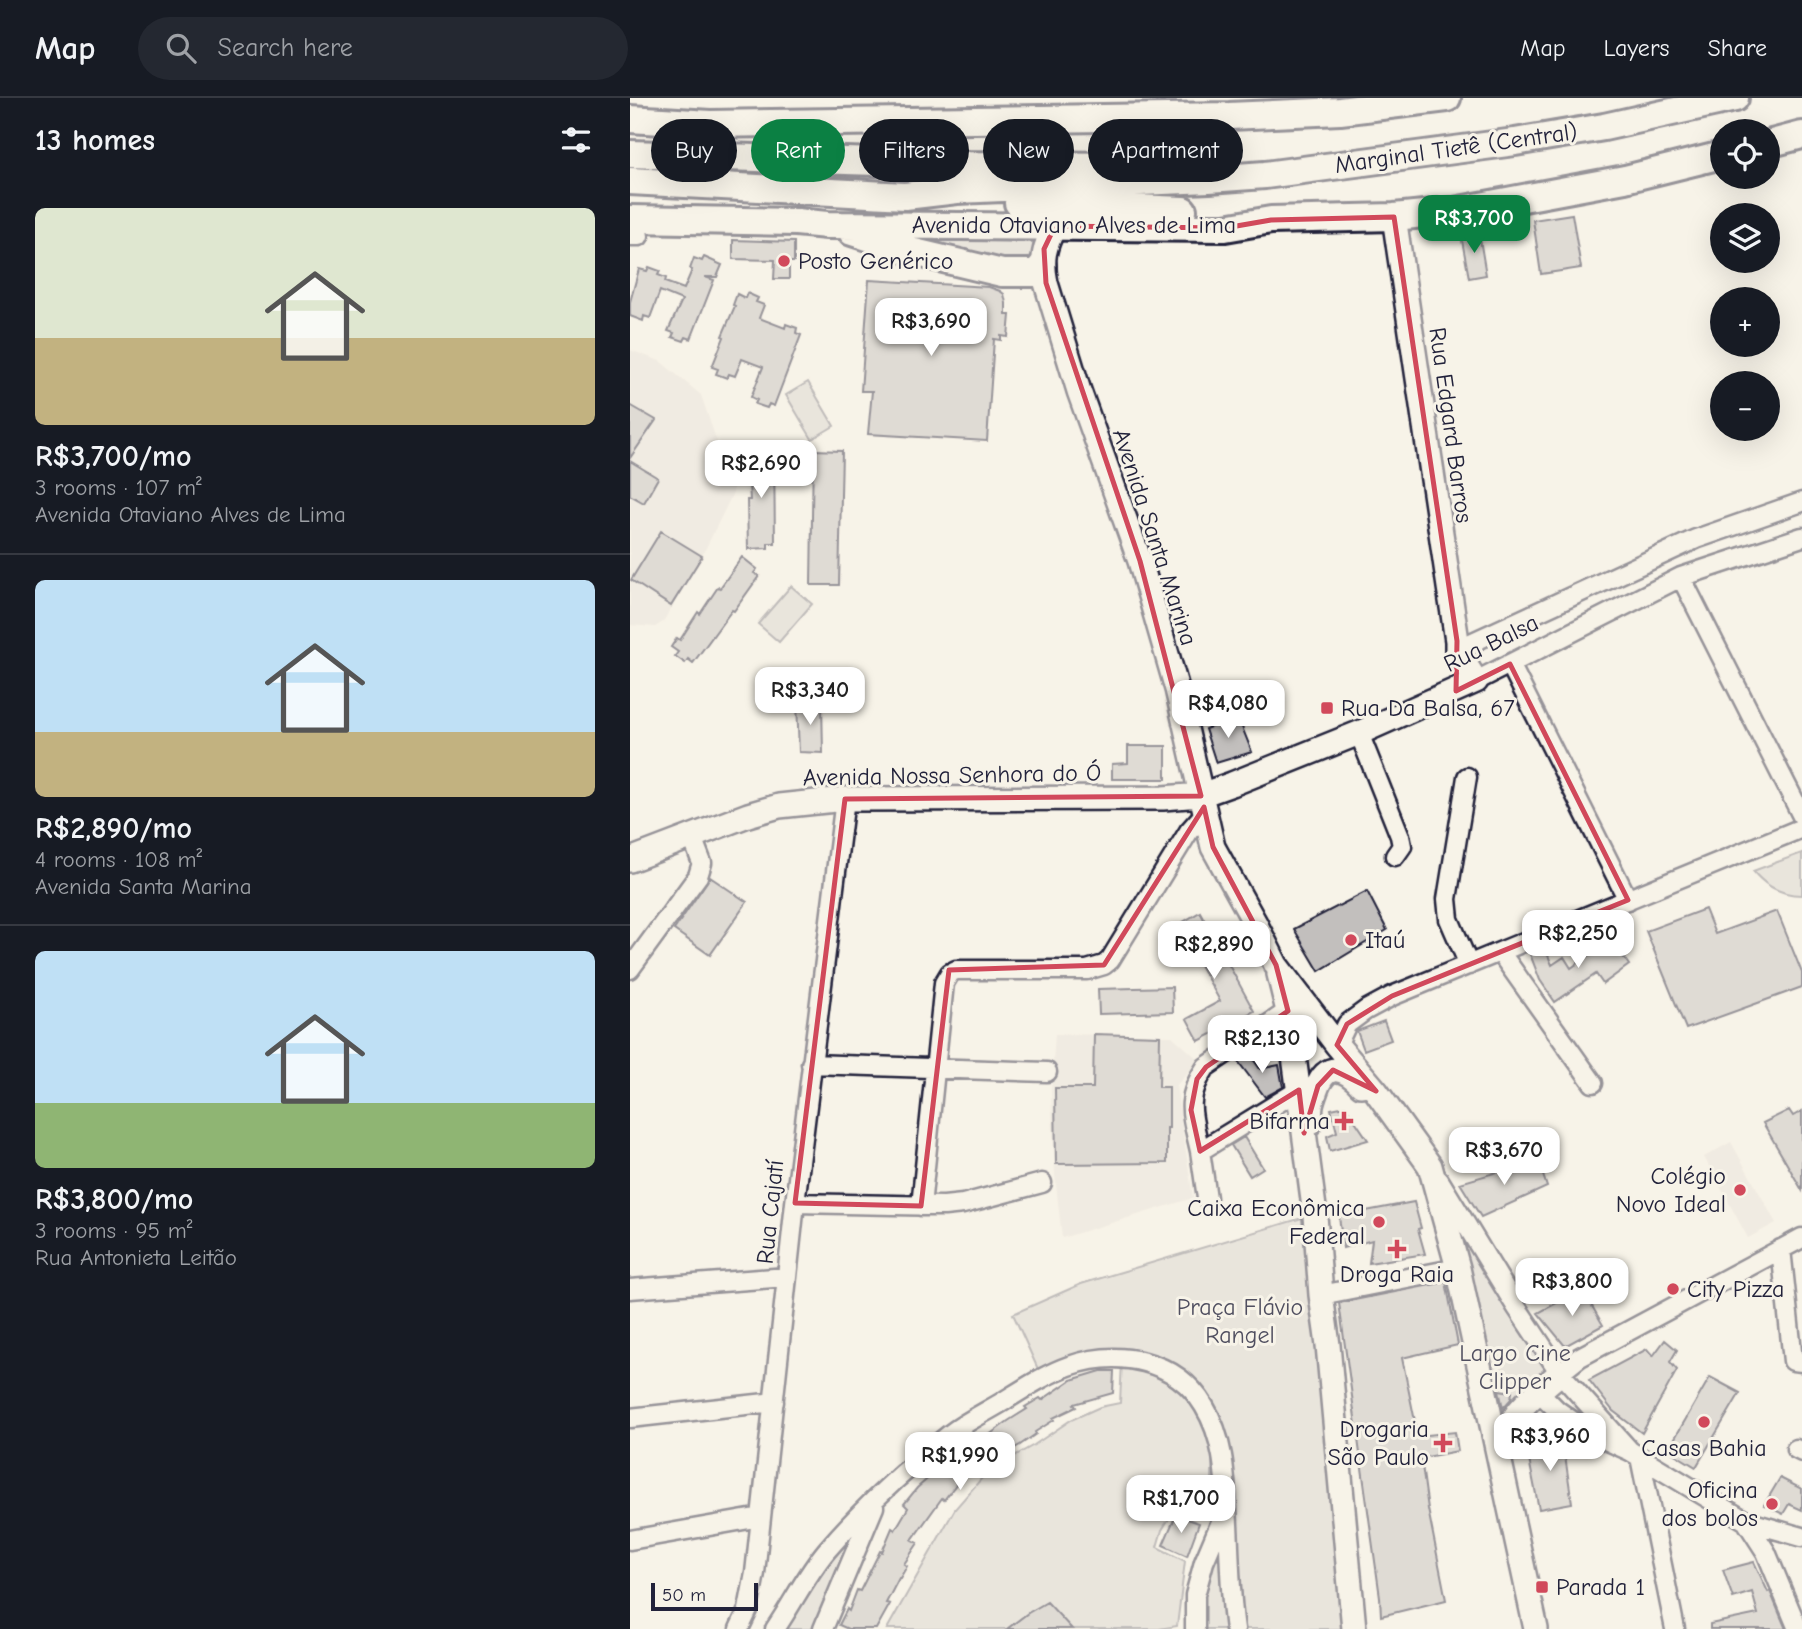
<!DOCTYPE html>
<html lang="en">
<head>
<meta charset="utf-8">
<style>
  body { margin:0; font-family:"Comic Neue",sans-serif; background:#242831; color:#f1f3f6; height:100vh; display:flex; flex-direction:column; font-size:26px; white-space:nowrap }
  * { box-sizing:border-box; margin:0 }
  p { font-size:23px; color:#9ea1a6 }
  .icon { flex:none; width:38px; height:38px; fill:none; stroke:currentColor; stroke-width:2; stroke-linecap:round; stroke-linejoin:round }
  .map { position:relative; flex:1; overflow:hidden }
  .details { display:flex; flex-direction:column; background:#171b24; width:630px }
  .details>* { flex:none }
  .hud { position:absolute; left:21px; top:21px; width:665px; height:63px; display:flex; gap:14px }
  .controls { position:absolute; left:1080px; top:21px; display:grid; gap:14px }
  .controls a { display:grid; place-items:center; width:70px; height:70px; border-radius:50%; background:#171b24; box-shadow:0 7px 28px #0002; font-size:35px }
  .scale { position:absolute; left:21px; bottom:18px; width:107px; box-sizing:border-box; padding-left:7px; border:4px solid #22223b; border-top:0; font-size:19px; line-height:24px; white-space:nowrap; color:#22223b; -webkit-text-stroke:5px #f7f3e8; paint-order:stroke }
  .price { position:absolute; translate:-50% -60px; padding:0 16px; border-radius:14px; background:#fff; color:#222; font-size:23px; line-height:46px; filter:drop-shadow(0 2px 4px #0008) }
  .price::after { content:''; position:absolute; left:50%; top:42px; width:21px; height:16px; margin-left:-10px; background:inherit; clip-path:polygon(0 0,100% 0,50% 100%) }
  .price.current { background:#0b8043; color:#fff }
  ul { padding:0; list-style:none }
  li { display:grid; align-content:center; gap:14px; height:371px; padding:0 35px }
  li+li { border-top:2px solid #363941 }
  li span { display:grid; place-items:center; height:217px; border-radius:10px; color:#555 }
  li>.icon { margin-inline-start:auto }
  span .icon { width:126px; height:126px; fill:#fffc; stroke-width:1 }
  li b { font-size:30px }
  h2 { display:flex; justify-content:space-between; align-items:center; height:84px; padding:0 35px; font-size:30px }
  .chip { padding:0 24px; border-radius:32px; background:#171b24; box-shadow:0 7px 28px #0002; font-size:24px; line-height:63px }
  .chip.current { background:#0b8043; color:#fff }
  header { display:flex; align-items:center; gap:42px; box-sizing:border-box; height:98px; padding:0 35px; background:#171b24; border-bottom:2px solid #363941 }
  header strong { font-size:33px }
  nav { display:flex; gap:38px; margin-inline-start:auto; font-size:24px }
  .search { width:490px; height:63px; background:#242831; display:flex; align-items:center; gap:18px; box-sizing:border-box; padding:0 24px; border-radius:38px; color:#9ea1a6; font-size:26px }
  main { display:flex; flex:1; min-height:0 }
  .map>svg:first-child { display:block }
</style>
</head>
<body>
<header>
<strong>Map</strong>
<div class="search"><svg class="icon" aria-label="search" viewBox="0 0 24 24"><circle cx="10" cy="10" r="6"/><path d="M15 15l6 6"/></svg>Search here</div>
<nav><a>Map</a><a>Layers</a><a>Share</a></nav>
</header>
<main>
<section class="details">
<h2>13 homes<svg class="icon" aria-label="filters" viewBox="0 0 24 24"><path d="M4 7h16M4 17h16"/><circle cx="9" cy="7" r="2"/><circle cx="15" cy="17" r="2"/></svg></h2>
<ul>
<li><span style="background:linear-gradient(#dfe7d0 60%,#c2b280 0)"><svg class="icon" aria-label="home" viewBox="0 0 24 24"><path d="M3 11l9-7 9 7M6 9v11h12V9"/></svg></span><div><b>R$3,700/mo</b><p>3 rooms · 107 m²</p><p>Avenida Otaviano Alves de Lima</p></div></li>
<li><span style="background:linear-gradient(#bfe0f5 70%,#c2b280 0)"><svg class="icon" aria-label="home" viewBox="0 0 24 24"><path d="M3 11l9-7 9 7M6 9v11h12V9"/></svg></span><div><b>R$2,890/mo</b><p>4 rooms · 108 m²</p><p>Avenida Santa Marina</p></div></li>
<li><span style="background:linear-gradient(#bfe0f5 70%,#8fb573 0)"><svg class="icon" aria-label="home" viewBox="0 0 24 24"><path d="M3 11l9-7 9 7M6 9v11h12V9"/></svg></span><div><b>R$3,800/mo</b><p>3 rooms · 95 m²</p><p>Rua Antonieta Leitão</p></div></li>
</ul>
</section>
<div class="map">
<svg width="1172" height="1531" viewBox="0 0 1172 1531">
  <rect width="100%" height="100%" fill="#f7f3e8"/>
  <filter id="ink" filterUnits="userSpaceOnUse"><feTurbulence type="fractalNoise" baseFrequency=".0143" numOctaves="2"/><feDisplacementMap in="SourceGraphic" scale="14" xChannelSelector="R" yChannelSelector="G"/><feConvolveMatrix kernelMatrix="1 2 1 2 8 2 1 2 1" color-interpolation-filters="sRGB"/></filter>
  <g filter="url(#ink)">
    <path fill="#e7e3db" d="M0,252L30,263L71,297L87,344L103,386V395L72,458L33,524L25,529L0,527Z
      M425,936L542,938L569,962L546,988L563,1100L432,1140L425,1077L421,994Z
      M1101,1044L1146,1125L1118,1140L1074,1059Z"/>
    <path fill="#d8d5cf" stroke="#7d7c85" stroke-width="2" d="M293,142L405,144L409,149L407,156L396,168L293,144Z
      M178,284L204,328L182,341L156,297Z
      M161,488L182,506L149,544L128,526Z
      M1172,755V797C1151,797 1136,789 1123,773Z
      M682,1117L723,1531H565L597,1409L595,1367L561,1290L514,1272L545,1287L565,1309L582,1348V1381L570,1419L545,1411L532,1432L527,1449L555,1463L547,1528L529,1531H442L398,1515L377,1531H257L325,1411L358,1373L404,1347L441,1322L470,1309L490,1305L492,1263L412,1280L383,1216L451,1186Z
      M845,1142L930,1275L869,1356L826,1143Z
      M248,1399L193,1531H145Z"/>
    <path fill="#c2bfbd" stroke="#22223b" stroke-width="2" d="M942,116L951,170L911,176L903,122Z
      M849,135L856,177L839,180L831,137Z
      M103,142L164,144V164H159V181H144L145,162L103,161Z
      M74,159L92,167L87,179H75L84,182L61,241L56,239L54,243L42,239L44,235L38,233L52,202L30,193L20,220L14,218L13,223L0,218V204L9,171L17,173L19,169L30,173L28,177L36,180L35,184L54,191L62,172L60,171L64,160L72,163Z
      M239,182L359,189L370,193L374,196L376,205V217H380L378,239L371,238V242L364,241L357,343L238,336L242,293H231Z
      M117,195L128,200L126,204L134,207L129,220L155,230L156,226L167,230L166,235L171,237L144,308L139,306L137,310L125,306L127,302L121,299L133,269L112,261L105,278L99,276L97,280L86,276L88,271L82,269L94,239L92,238L105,208L103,207L107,196L115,200Z
      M0,307L26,322L0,360Z
      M144,352L145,445H138V450L118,451L117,402H120L118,370L120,369V353Z
      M183,352L212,353L209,487H181Z
      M0,363L28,380L14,405L0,397Z
      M31,433L72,458L41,508L1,482Z
      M112,459L127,471L124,475L129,478L104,513L102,512L63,565L58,561L55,565L45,558L48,554L41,549L47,540L50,542L68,514L70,516L88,489L90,490Z
      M167,604H192L193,655L169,654Z
      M608,619L622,654L586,665L575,631Z
      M498,648H536V681H482V666L498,665Z
      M80,779L117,804L80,857L44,832Z
      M737,793L757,832L689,873L664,831Z
      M1075,811L1085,836L1147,813L1172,875V889L1056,931L1016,833Z
      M570,814L624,913L569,943L557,921L590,903L548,827Z
      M981,842L999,867L973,886L966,876L925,904L910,882L900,856L915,850L922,867L934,859L941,870Z
      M542,889L543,914L469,916L468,891Z
      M754,923L761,942L734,952L727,933Z
      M464,936L530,938L529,989H539V1030H537V1065L426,1066L425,990H463Z
      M618,954L630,971L649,967L653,989L635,999L607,962Z
      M715,1008L738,1042L700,1053L697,1038L707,1034L701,1011Z
      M1159,1012L1163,1018L1172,1013V1092L1133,1025Z
      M614,1039L633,1070L620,1078L601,1047Z
      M908,1062L917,1089L851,1119L830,1085Z
      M784,1104L791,1130L788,1131L795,1156L739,1165L742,1142L713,1150L709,1118Z
      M816,1184L828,1247L772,1260L788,1338L825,1334L828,1353L791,1360L798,1411L816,1502L751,1518L750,1499L709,1205Z
      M952,1191L973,1227L935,1248L908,1215Z
      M1035,1242L1047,1252L1040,1264L1047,1272L1012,1335L983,1313L959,1282L1017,1251L1023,1258Z
      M471,1273H484L483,1295L444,1306L446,1309L423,1320L424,1322L405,1334L406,1336L390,1347L371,1358L369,1355L334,1376L314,1402L312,1400L282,1442L288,1445L274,1466L277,1468L270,1480H269L256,1505L260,1506L246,1531H218L209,1527L217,1511L219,1513L227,1492L230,1493L250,1453L252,1454L262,1430L265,1432L278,1410L274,1406L287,1390L311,1369L354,1338L355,1340L378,1323L397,1311L395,1309L410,1300L412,1302L441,1282Z
      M1080,1279L1110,1295L1066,1369L1038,1352Z
      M869,1292L882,1294L881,1301L873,1310Z
      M932,1338L942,1405L909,1411L896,1347Z
      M1150,1380L1172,1391V1412L1159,1406L1153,1416L1134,1407Z
      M546,1417L569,1425L557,1458L533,1447Z
      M1124,1464L1138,1494L1140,1493L1156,1531H1080V1526L1128,1516L1122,1494L1103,1500L1093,1472Z
      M417,1504L442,1531H377L398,1515Z"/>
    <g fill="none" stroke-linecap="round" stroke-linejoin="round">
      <defs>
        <path id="minor" d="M0,138H9
          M1051,479L1172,718
          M830,550L1066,441L1172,404
          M880,566L998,802
          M846,583L1051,479L1172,439
          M729,635L770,738L772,748L765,758
          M837,679L817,801L819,821L839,867
          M870,854L963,985
          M0,871L68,778L72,765L62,739
          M658,913L576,969C554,1001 562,1017 570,1053L669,992
          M707,947L717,926L736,912L762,898L1172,730
          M181,966L417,974
          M570,1053L577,1100
          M809,1082L887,1210L930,1275L1000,1353
          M165,1105L314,1108L333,1106L412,1085
          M291,1108L314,885L320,875L326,872H457L474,867L480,862L559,733L575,715
          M1151,1151L1163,1263L1172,1264
          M0,1191L157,1179
          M691,1197L828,1170
          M930,1275L950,1259L1172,1140
          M909,1294L927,1312L947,1326L971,1340L1000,1353L1116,1423L1172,1439
          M0,1320L144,1304
          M1166,1351L1172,1354
          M1010,1359L1045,1531
          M1116,1423L1136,1454L1168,1531
          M0,1442L131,1419
          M109,1531L118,1512L125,1475L165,1105L215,701
          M145,1531C163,1505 176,1477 197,1452C232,1411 278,1369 320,1336C337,1323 356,1314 374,1303C395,1290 416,1276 439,1268C488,1251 546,1261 574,1308C593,1339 595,1374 597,1410C600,1450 599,1491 605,1531
          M193,1531L244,1409
          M565,1531V1497L574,1464L596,1412"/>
        <path id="major" d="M764,119L827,543V555
          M425,128C414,149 411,161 416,185L449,293L510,463L547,591L583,749L625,825L646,867L707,947L746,993L800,1068L828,1170L906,1531
          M0,762L118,717L149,708L215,701L533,700L571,697L602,686L729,635L846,583L837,569L827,543
          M649,876L658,913L685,1117L691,1197L698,1247L724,1531
          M680,1025C681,1020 680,1014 681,1008C682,1003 684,998 686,992C696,964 713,968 731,987
          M869,1356C880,1313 899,1302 930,1275"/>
        <path id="highway" d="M0,21L80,26L599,18L710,13L817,0
          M1138,46L1172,37
          M0,56L339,67L509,68
          M0,83L275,98L327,92L579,81L635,77L885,44L974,29L1105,0
          M388,105L553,112
          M0,121L166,124L197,127L595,130L641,122L764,119L824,113L995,81L1092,57
          M222,134L284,154L372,175H406L412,168"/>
      </defs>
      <use href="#minor" stroke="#22223b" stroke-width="23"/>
      <use href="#major" stroke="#22223b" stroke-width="28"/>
      <use href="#highway" stroke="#22223b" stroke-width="32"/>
      <use href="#minor" stroke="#f7f3e8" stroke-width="18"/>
      <use href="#major" stroke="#f7f3e8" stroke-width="23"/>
      <use href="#highway" stroke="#f7f3e8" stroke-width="26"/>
    </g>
  </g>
  <path d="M0 0H1172V1531H0ZM764,119L827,543L826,593L880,566L998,802L762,898L717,926L707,947L746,993L703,972L688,988L674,1035L669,992L570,1053L561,1012L567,981L576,969L658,913L646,867L583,749L574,709L474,867L319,872L291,1108L165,1105L215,701L571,698L510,463L416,185L414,151L425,128L595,130L641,122Z" fill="#f7f3e8" fill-opacity=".55" fill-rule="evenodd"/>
  <path fill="none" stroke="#d1495b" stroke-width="5" stroke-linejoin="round" d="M764,119L827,543L826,593L880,566L998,802L762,898L717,926L707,947L746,993L703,972L688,988L674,1035L669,992L570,1053L561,1012L567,981L576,969L658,913L646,867L583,749L574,709L474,867L319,872L291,1108L165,1105L215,701L571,698L510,463L416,185L414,151L425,128L595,130L641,122Z"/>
  <g fill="#d1495b" stroke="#f7f3e8" stroke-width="2.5">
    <circle cx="154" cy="163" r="7"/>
    <rect x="690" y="603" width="14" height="14" rx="3.5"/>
    <circle cx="721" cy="842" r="7"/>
    <path d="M710.5 1012.5h7v7h7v7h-7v7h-7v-7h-7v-7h7z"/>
    <circle cx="1110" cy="1092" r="7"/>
    <circle cx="749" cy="1124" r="7"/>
    <path d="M763.5 1140.5h7v7h7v7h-7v7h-7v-7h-7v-7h7z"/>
    <circle cx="1043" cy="1191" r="7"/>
    <circle cx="1074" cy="1324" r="7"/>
    <path d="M809.5 1334.5h7v7h7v7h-7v7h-7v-7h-7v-7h7z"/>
    <circle cx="1142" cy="1406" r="7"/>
    <rect x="905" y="1482" width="14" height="14" rx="3.5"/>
  </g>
  <g text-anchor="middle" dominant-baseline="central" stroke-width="6" stroke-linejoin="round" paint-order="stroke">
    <g font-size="24" fill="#22223b" stroke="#f7f3e8">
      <text transform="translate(826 50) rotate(-8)">Marginal Tietê (Central)</text>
      <text x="444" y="127">Avenida Otaviano Alves de Lima</text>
      <text transform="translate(821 327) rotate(82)">Rua Edgard Barros</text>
      <text transform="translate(525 439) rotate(72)">Avenida Santa Marina</text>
      <text transform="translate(861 545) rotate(-26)">Rua Balsa</text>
      <text transform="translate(322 677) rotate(-1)">Avenida Nossa Senhora do Ó</text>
      <text transform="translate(140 1114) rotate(-84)">Rua Cajatí</text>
    </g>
    <g font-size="24" fill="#22223b" stroke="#f7f3e8" text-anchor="start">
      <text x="168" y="163">Posto Genérico</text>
      <text x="711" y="610">Rua Da Balsa, 67</text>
      <text x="735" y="842">Itaú</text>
      <text x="700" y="1023" text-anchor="end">Bifarma</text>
      <text x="1096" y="1078" text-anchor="end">Colégio<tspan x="1096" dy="28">Novo Ideal</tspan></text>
      <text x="735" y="1110" text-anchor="end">Caixa Econômica<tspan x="735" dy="28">Federal</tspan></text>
      <text x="767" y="1176" text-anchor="middle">Droga Raia</text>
      <text x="1057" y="1191">City Pizza</text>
      <text x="799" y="1331" text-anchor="end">Drogaria<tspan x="799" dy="28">São Paulo</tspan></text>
      <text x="1074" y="1350" text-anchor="middle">Casas Bahia</text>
      <text x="1128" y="1392" text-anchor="end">Oficina<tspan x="1128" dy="28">dos bolos</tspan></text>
      <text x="926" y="1489">Parada 1</text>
    </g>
    <g font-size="24" fill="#504f60" stroke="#f7f3e8">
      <text x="610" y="1209">Praça Flávio<tspan x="610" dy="28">Rangel</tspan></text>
      <text x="885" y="1255">Largo Cine<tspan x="885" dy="28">Clipper</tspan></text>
    </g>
  </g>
</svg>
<div class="controls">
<a><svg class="icon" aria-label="locate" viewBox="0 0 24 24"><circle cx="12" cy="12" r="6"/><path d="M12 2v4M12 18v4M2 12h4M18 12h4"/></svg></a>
<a><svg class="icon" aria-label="layers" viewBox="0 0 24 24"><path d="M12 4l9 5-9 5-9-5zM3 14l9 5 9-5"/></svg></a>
<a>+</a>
<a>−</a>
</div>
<div class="scale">50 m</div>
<b class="price current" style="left:844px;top:157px">R$3,700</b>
<b class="price" style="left:301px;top:260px">R$3,690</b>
<b class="price" style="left:131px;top:402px">R$2,690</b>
<b class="price" style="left:180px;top:629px">R$3,340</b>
<b class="price" style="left:598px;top:642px">R$4,080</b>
<b class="price" style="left:948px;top:872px">R$2,250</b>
<b class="price" style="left:584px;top:883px">R$2,890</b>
<b class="price" style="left:632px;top:977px">R$2,130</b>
<b class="price" style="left:874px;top:1089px">R$3,670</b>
<b class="price" style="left:942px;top:1220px">R$3,800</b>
<b class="price" style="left:920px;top:1375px">R$3,960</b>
<b class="price" style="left:330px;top:1394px">R$1,990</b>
<b class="price" style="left:551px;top:1437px">R$1,700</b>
<div class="hud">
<a class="chip">Buy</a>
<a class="chip current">Rent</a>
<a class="chip">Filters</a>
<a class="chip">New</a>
<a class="chip">Apartment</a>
</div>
</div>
</main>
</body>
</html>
